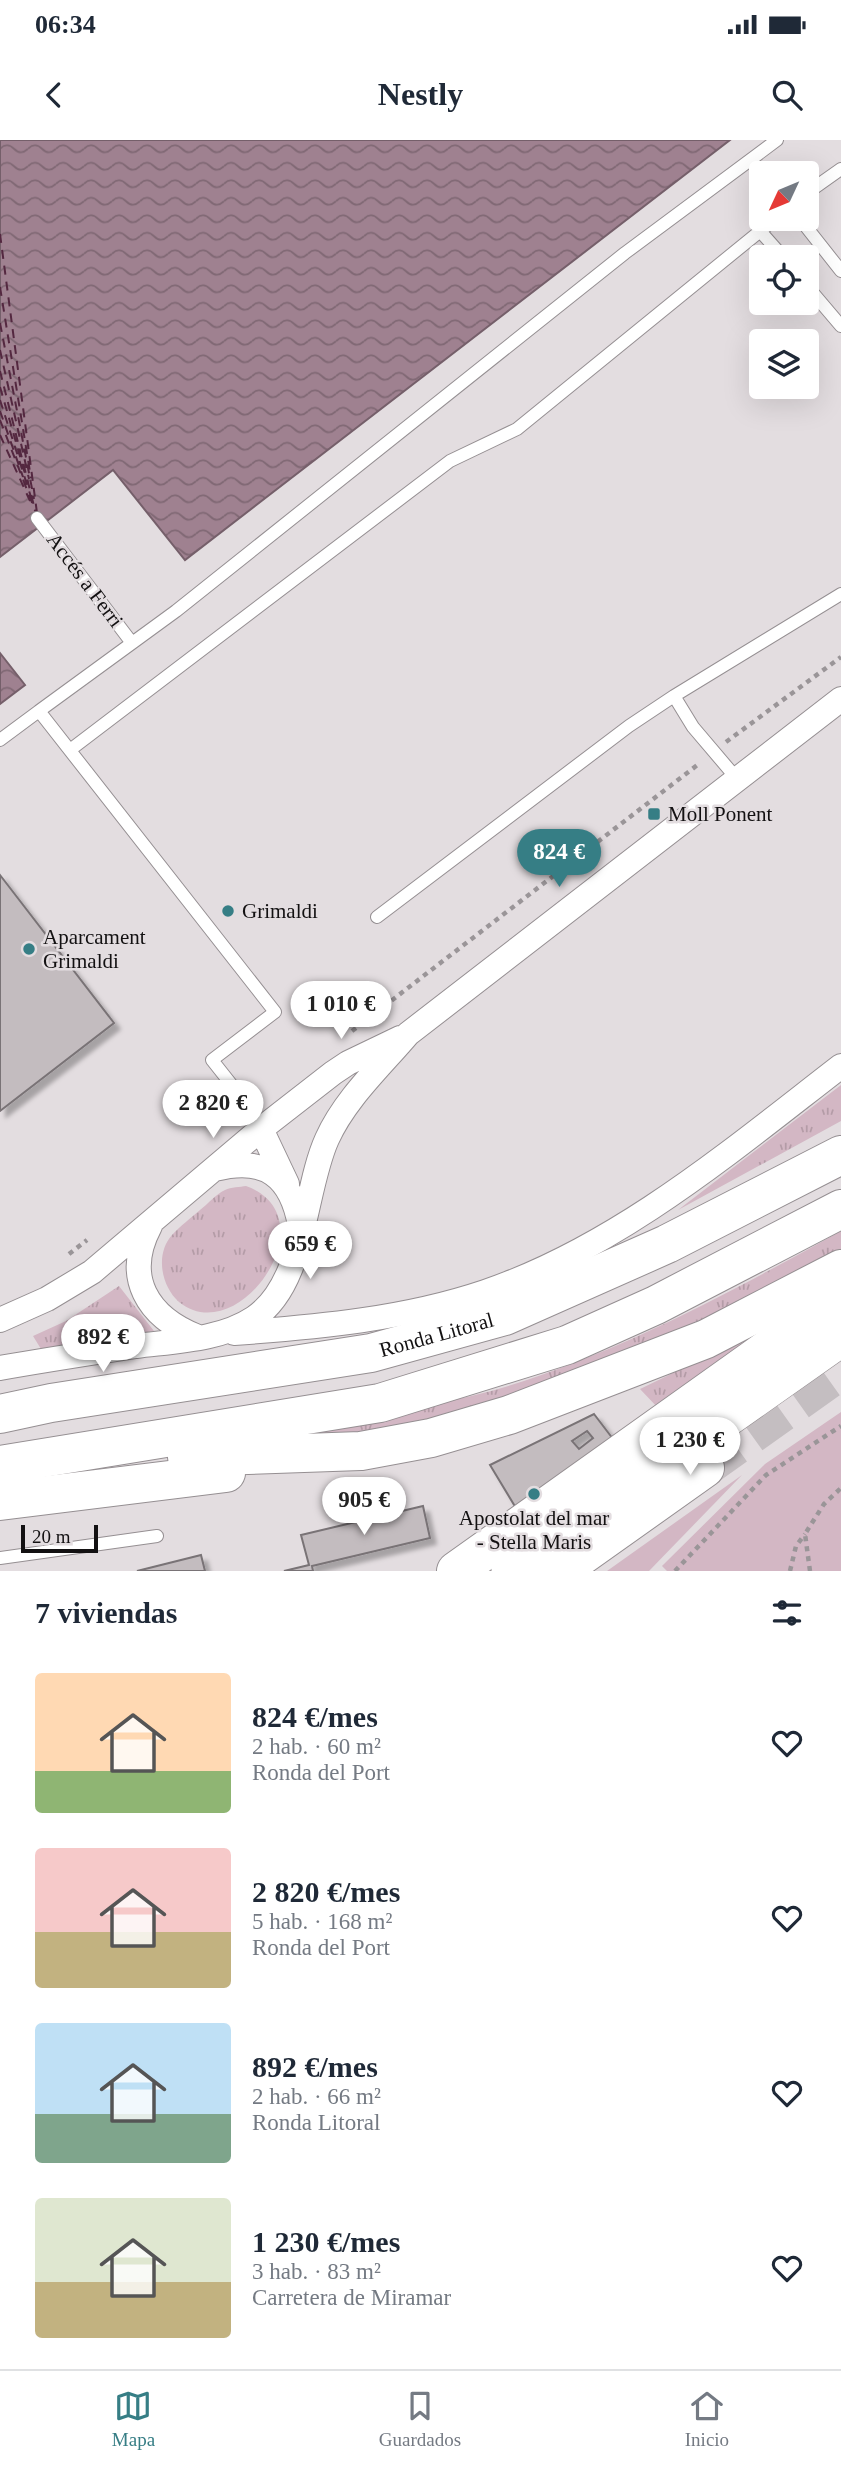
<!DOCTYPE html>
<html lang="es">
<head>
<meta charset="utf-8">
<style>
  body { margin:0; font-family:Georgia,serif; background:#f6f6f7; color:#1f2937; height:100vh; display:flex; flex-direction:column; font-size:26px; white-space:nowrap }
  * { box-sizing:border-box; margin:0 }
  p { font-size:23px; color:#747a83 }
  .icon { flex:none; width:38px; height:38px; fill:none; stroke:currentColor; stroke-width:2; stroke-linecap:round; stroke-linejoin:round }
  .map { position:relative; height:1431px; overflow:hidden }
  .panel { display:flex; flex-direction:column; background:#fff; flex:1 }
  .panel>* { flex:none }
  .needle { width:46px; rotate:226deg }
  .fabs { position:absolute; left:749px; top:21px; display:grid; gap:14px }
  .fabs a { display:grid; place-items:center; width:70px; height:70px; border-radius:7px; background:#fff; box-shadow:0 7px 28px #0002; font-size:35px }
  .scale { position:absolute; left:21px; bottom:18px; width:77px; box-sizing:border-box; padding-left:7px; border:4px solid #131112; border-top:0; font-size:19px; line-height:24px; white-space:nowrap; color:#131112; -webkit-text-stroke:5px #e3dde0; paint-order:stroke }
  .price { position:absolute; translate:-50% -60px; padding:0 16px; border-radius:24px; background:#fff; color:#222; font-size:23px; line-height:46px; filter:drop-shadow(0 2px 4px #0008) }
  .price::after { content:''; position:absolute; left:50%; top:42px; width:21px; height:16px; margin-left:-10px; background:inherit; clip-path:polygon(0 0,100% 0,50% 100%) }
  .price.active { background:#367e85; color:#fff }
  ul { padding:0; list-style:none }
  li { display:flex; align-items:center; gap:21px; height:175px; padding:0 35px }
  li span { display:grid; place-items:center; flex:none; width:196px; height:140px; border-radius:7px; color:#555 }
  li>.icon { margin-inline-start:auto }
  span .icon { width:84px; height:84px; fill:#fffc; stroke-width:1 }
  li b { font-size:30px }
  h2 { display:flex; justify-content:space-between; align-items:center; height:84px; padding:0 35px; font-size:30px }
  .status { display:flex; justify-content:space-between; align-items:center; height:49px; padding:0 35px; background:#fff; direction:ltr }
  .status svg { height:19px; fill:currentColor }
  header { display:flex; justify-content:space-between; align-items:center; height:91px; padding:0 35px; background:#fff; font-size:32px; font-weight:800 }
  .tabs { display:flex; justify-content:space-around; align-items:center; height:98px; border-top:2px solid #e0e1e3; background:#fff; font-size:19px; color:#747a83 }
  .tabs a { display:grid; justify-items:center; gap:4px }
  .tabs .active { color:#367e85 }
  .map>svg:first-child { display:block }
</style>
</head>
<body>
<div class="status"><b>06:34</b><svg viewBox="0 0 49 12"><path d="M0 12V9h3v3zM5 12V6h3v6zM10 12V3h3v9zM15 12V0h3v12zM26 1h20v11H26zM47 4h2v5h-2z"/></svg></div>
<header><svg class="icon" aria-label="back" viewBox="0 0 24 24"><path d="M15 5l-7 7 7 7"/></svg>Nestly<svg class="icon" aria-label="search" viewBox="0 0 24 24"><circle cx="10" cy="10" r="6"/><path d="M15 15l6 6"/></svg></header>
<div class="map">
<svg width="841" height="1431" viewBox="0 0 841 1431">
  <defs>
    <pattern id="grass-tufts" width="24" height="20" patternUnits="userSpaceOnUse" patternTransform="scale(1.75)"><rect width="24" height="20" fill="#d3b7c4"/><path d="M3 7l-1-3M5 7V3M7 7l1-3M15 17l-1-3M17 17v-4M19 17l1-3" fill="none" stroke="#b49ca7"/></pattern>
    <pattern id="water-waves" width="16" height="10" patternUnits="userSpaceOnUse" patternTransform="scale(1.75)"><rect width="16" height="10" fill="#9f8190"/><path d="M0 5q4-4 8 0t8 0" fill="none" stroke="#806874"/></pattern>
    <filter id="shadow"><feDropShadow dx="6" dy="6" stdDeviation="2" flood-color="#0004"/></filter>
  </defs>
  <rect width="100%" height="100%" fill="#e3dde0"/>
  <path fill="url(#grass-tufts)" d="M841,945V981L678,1070Z
    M246,1046C331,1076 239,1211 179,1162C161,1146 155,1114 172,1095C180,1086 191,1078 200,1070C208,1064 216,1054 225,1050C231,1047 240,1047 246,1046Z
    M841,1091V1113L609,1226L400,1290L275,1305C287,1299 300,1290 313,1287C376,1271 442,1266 505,1247C624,1210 733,1151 841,1091Z
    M119,1146L154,1191L41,1209L33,1196L66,1181Z
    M793,1175L658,1268L640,1249Z"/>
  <path fill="#d3b7c4" d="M841,1272V1431H667L662,1426L765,1324Z
    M742,1335L649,1431H607Z"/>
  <path fill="url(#water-waves)" stroke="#755f6a" stroke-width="2" d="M0,0H730L185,420L113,330L0,417Z
    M0,513L25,545L0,564Z"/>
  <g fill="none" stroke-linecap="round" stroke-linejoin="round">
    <path stroke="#542840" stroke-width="2" stroke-dasharray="9 7" stroke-linecap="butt" d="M0,94L37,373
      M0,147L31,338
      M0,183L34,359
      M0,210L29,339
      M0,231L35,370
      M0,247L26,337
      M0,260L31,357
      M0,271L23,337
      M0,280L36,373
      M0,295L30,361"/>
  </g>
  <path fill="#c3bcbf" stroke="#797376" stroke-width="2" fill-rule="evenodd" filter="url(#shadow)" d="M0,735L114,883L0,971Z
    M594,1274L613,1299L516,1368L490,1325ZM587,1291L593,1298L579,1309L572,1301Z
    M423,1366L430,1398L312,1426L313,1431H284L309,1425L301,1395Z
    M201,1415L205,1431H137Z"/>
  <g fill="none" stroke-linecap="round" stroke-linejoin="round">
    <path stroke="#c4bec1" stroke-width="38" stroke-dasharray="38 19" stroke-linecap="butt" d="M705,1328L841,1231"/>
    <defs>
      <path id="lane" d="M807,53L841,29
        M800,79L841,131
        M760,91L783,117
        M807,146L841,186
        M37,378L132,503
        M674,556L841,454
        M39,571L176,471L625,113L777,0
        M0,600L39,571L275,872L212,920L250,968L261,989
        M70,610L450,321L517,289L775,79
        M377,777L629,586L674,556L693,587L738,640
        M0,1418L157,1396"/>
      <path id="street" d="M261,989L287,1044
        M215,1029C265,1016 291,1036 300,1085
        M150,1086C123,1137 147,1177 198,1197
        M0,1180L47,1159L92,1132L261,989L333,933L348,923L400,898
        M234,1193C318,1187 405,1179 485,1152C618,1107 732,1010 841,926
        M0,1228C45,1220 91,1213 136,1206C175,1201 221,1200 254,1178C306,1143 303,1052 327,999C345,959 380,927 408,894L841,559"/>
      <path id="secondary" d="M510,1431L841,1198"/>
      <g id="highway">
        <path id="s1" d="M0,1274L51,1263L371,1213L505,1176L667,1104L841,1015"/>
        <path d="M187,1317L361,1311L431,1298L509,1275L706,1199L841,1129"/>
        <path d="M0,1325L380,1263L567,1205L656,1165L841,1069"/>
        <path d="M0,1361L226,1333"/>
        <path d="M456,1431L779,1201L841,1163"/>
        <path d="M560,1431L705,1328"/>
      </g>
    </defs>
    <use href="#lane" stroke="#958f92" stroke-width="14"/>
    <use href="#street" stroke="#958f92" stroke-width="26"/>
    <use href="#secondary" stroke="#958f92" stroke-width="38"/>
    <use href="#highway" stroke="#958f92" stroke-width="40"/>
    <path stroke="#9a9598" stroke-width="4.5" stroke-dasharray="5 5" stroke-linecap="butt" d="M726,602L841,517
      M352,891L700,623
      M69,1114L87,1100
      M675,1431L766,1335L841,1286
      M790,1431L796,1406L805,1394
      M810,1431L805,1394L824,1364L841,1348"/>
    <use href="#lane" stroke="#fff" stroke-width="12"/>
    <use href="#street" stroke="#fff" stroke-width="24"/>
    <use href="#secondary" stroke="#fff" stroke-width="37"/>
    <use href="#highway" stroke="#fff" stroke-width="38"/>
  </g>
  <g fill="#367e85" stroke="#e3dde0" stroke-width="2.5">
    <rect x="647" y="667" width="14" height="14" rx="3.5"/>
    <circle cx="228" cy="771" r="7"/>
    <circle cx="29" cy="809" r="7"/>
    <circle cx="534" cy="1354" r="7"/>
  </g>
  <g text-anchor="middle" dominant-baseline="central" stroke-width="5" stroke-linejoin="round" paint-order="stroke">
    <g font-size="21" fill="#131112" stroke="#e3dde0">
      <text transform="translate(85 440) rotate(53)">Accés a Ferri</text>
      <text stroke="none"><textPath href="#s1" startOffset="444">Ronda Litoral</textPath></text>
    </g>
    <g font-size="21" fill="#131112" stroke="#e3dde0" text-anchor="start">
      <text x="668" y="674">Moll Ponent</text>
      <text x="242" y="771">Grimaldi</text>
      <text x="43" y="797">Aparcament<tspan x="43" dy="24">Grimaldi</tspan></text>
      <text x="534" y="1378" text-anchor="middle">Apostolat del mar<tspan x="534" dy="24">- Stella Maris</tspan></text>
    </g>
  </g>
</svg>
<div class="fabs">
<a><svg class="needle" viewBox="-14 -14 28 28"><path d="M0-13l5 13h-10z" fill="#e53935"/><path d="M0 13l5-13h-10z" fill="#747a83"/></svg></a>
<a><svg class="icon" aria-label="locate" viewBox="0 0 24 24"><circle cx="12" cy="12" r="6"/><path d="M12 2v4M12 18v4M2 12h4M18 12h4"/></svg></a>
<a><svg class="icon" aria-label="layers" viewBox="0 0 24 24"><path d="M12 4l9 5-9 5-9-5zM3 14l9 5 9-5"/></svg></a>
</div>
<div class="scale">20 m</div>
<b class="price active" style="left:559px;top:749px">824 €</b>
<b class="price" style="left:341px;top:901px">1 010 €</b>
<b class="price" style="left:213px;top:1000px">2 820 €</b>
<b class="price" style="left:310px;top:1141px">659 €</b>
<b class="price" style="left:103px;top:1234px">892 €</b>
<b class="price" style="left:690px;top:1337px">1 230 €</b>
<b class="price" style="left:364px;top:1397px">905 €</b>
</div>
<section class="panel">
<h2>7 viviendas<svg class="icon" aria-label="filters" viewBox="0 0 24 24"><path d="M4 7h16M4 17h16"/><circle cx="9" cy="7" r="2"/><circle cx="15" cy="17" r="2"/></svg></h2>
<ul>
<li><span style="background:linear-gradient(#ffd9b3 70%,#8fb573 0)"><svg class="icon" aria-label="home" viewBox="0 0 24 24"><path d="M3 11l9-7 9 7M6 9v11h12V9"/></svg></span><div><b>824 €/mes</b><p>2 hab. · 60 m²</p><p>Ronda del Port</p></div><svg class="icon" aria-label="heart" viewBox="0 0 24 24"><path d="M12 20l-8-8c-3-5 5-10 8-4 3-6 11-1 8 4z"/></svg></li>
<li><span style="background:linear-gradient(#f6c9c9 60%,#c2b280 0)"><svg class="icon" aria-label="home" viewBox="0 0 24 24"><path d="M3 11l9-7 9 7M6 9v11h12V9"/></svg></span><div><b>2 820 €/mes</b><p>5 hab. · 168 m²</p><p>Ronda del Port</p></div><svg class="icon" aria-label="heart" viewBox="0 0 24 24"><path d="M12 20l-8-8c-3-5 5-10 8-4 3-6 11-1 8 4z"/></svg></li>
<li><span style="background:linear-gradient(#bfe0f5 65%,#7fa58c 0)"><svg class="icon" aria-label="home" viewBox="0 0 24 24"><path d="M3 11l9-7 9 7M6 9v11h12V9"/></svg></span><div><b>892 €/mes</b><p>2 hab. · 66 m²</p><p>Ronda Litoral</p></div><svg class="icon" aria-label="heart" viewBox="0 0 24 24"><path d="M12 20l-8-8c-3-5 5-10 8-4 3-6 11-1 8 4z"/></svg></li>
<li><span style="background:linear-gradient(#dfe7d0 60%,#c2b280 0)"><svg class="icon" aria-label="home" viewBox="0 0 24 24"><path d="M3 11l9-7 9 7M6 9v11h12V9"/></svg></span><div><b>1 230 €/mes</b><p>3 hab. · 83 m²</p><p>Carretera de Miramar</p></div><svg class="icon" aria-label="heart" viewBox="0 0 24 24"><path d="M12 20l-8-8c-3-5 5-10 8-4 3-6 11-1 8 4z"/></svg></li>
</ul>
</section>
<nav class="tabs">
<a class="active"><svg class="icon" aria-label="map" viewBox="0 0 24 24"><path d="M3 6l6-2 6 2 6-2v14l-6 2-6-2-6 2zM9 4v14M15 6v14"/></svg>Mapa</a>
<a><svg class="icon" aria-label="saved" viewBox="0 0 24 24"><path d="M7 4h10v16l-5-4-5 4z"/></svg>Guardados</a>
<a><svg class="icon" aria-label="home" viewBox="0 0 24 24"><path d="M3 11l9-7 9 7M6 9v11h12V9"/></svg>Inicio</a>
</nav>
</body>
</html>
